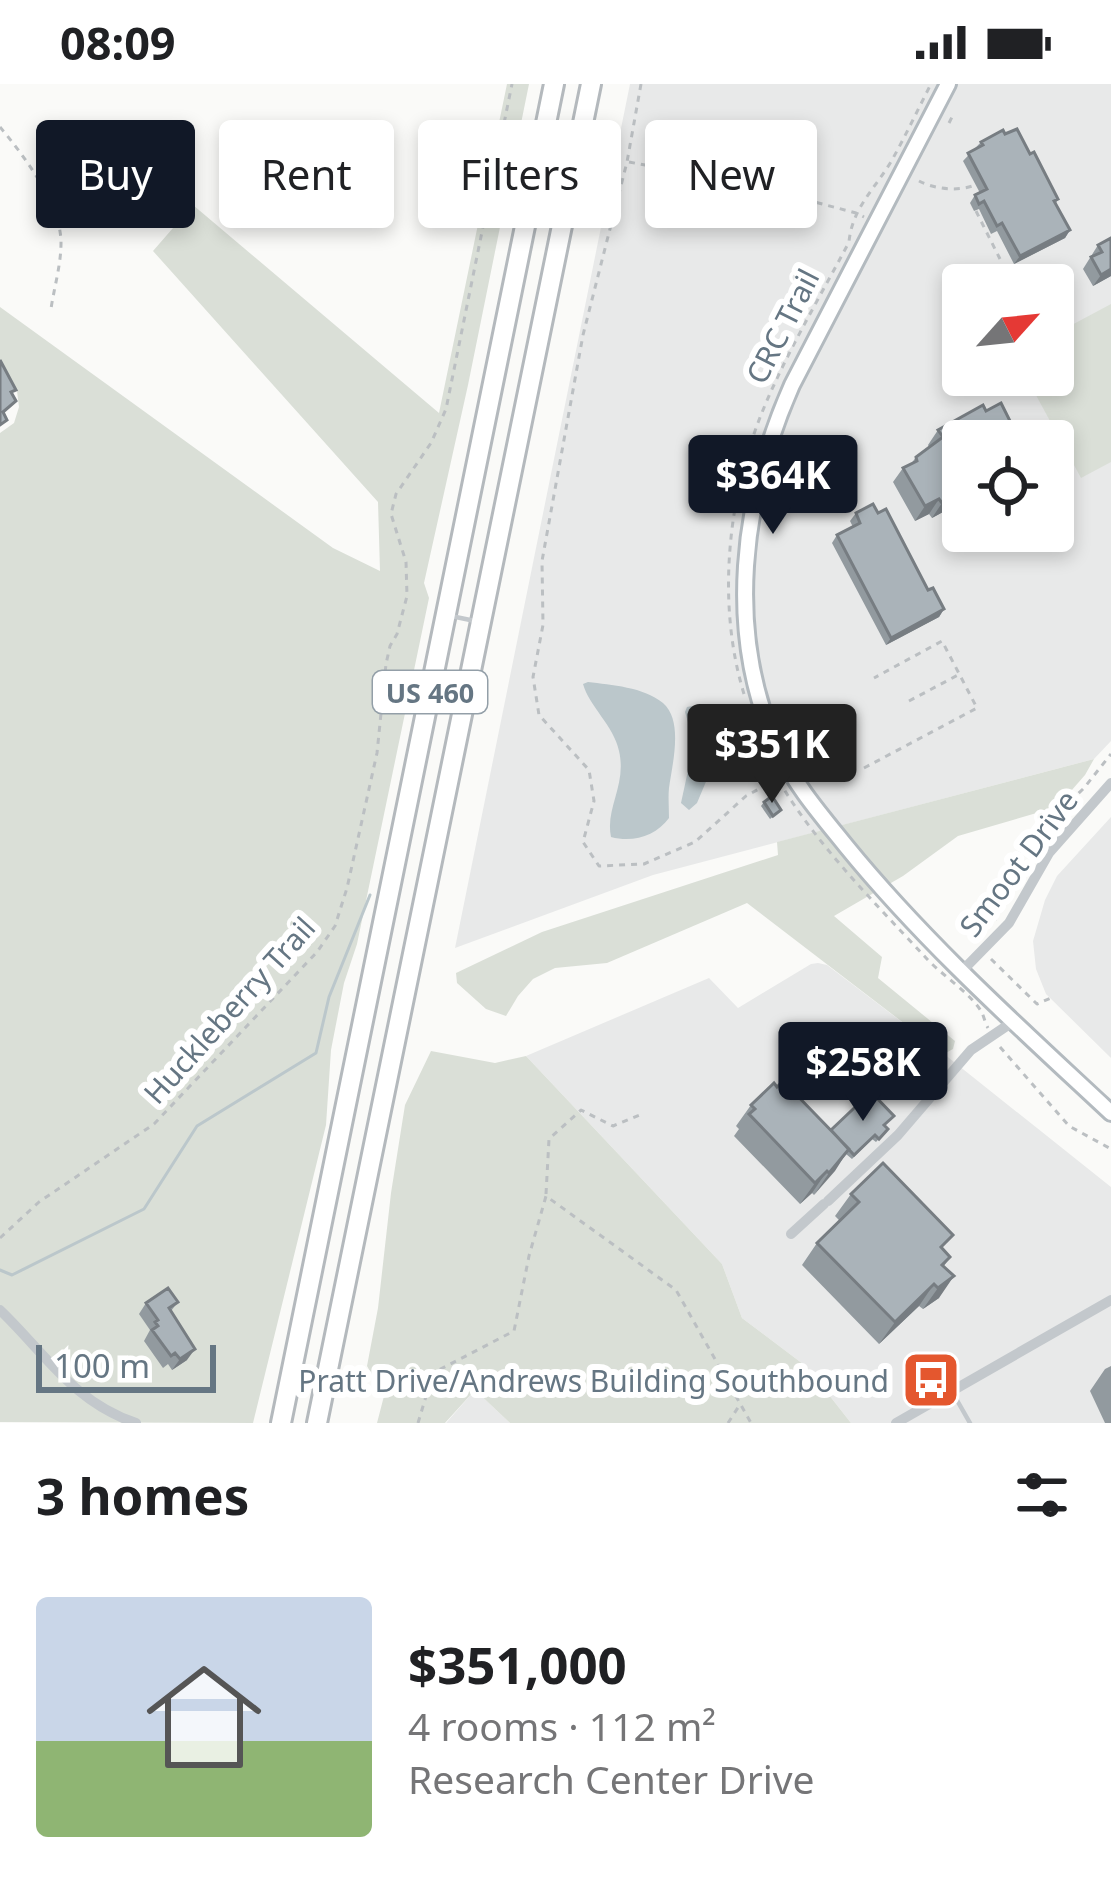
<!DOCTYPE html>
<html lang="en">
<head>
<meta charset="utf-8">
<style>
  body { margin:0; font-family:"Noto Sans",sans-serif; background:#f2f2f2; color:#202124; height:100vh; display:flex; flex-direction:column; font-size:45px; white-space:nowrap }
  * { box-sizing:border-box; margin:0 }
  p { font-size:39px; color:#757577 }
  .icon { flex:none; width:66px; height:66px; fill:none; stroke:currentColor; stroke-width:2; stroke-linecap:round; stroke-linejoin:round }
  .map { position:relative; height:1339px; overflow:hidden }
  .panel { display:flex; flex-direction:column; background:#fff; flex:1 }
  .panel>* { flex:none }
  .guide { position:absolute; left:36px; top:36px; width:1041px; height:108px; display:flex; gap:24px }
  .needle { width:78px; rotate:63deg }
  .controls { position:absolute; left:942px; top:180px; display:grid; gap:24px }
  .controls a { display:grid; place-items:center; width:132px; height:132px; border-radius:12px; background:#fff; box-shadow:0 6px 18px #0003; font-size:60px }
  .scale { position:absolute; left:36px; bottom:30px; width:180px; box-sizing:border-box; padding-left:12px; border:6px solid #657683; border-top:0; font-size:33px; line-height:42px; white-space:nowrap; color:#657683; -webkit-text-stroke:9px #fff; paint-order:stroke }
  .price { position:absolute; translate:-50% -102px; padding:0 27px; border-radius:12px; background:#111827; color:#fff; font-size:39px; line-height:78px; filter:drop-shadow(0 3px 6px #0008) }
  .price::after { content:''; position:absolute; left:50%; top:72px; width:36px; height:27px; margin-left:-18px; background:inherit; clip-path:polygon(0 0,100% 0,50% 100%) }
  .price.on { background:#222; color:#fff }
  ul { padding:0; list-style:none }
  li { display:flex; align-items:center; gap:36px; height:300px; padding:0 36px }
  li+li { border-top:3px solid #e0e0e0 }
  li span { display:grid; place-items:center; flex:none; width:336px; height:240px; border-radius:12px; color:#555 }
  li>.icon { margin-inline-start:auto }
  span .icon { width:144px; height:144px; fill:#fffc; stroke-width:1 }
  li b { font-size:51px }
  h2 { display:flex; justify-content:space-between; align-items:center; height:144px; padding:0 36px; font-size:51px }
  .pill { padding:0 42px; border-radius:12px; background:#fff; box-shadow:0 6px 18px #0003; font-size:42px; line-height:108px }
  .pill.on { background:#111827; color:#fff }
  .status { display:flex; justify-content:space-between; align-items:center; height:84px; padding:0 60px; background:#fff; direction:ltr }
  .status svg { height:33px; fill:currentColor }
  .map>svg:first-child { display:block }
</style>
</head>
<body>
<div class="status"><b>08:09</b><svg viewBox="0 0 49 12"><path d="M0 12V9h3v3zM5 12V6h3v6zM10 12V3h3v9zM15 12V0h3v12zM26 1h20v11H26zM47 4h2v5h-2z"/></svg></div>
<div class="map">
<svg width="1111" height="1339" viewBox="0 0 1111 1339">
  <rect width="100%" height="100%" fill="#fafaf8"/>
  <path fill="#e8e9e9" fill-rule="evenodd" d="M630,0H1111V657L1094,675L653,791L455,864ZM963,201H1053V291H963ZM963,357H1053V447H963Z
    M1111,733V974L1046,910L1036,885L1033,857L1045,816L1057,792Z
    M818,879L827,881L944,970L1111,1103V1339H851L807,1283L742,1234L722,1180L526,972L709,894L738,924L811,880Z
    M475,1306L510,1339H446Z"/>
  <path fill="#dadfd7" d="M507,0H529L468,301L424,499L429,514L357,860L344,899L331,966L326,1041L253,1339L0,1338V349L14,339L19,323L17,307L0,276V223L333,464L380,487L378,418L153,167L193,121L439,329Z
    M1111,220V378L1081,394L1025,291H1053V251Z
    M1094,675L1085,691L1057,723L958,752L903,792L834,832L882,873L878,894L955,957L953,965L944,970L747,819L607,879L555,884L533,895L518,912L506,932L486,925L457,899L456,889L542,848L778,771L777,758Z
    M431,967L495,979L526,972L722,1180L742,1234L807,1283L851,1339H510L475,1306L445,1339H377L384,1312L367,1282L378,1224L391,1109L405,1021Z"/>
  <path fill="#bbc7cb" d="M588,598C611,601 644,603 663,619C684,637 672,681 669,704C668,714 669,724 669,734C656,752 633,759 611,753C605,724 627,701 619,667C614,642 589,622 583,600Z
    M692,622L704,630L712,643L716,674L697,719L689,726L681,719L692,668L691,649L685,628L687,623Z"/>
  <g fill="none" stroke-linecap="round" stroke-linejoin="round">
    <path stroke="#bbc7cb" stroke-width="3" d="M0,1186L12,1191L144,1125L197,1042L316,969L329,913L370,811"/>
    <defs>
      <path id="secondary" d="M948,0L792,301C742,414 724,549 778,665C795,701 821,731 846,762C925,859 1020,944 1111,1029"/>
      <path id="highway" d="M281,1339L554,0
        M317,1339L591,0"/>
    </defs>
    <use href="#secondary" stroke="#b3babf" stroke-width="20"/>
    <use href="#highway" stroke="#b4b9bd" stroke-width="24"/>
    <path stroke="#bbbfc2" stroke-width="3" stroke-dasharray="6 6" stroke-linecap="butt" d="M641,0L627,78L583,251L542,477L543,541L533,593L539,631L589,686L594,717L583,758L599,782L644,780L695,758L746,712L777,695
      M949,39L954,29
      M0,43C24,72 61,120 61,159C61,181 54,204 51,225
      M629,78L751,101L856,129L864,133
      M919,97C934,105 958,108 975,101
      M976,127L1000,175
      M744,610C717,522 727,416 761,331C785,271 819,215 849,158C852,124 875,105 892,76C906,51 918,25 931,0
      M909,617L958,591
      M754,642C780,726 868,811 927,875C942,891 970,909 981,927C984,932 985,939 988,944
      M864,684L977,624L942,557L874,594
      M995,836L1015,776L1023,763L1084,704L1111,670
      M991,875L1037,920L1051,914
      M1000,963L1069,1042L1111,1065
      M546,1110L549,1055L581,1026L613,1042L642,1030
      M0,1154L39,1118L154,1040L317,868L335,842L347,804L377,669L386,580L390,562L397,550L407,512L406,478L391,430L396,410L431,359L446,325L512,0
      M418,1339L433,1289L514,1247L529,1172L546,1112L676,1206L751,1339
      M728,1339L739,1322"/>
    <path stroke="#c3c8cc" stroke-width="4.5" d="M451,532L475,537
      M954,1311L970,1339"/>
    <path stroke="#c3c8cc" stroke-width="10" d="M962,887L1009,839L1049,769L1111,699
      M828,1117L898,1051L971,966L1014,937
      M791,1150L824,1120
      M0,1226C45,1269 73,1318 136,1339
      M896,1339L1111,1216"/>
    <use href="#secondary" stroke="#fff" stroke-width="14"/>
    <use href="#highway" stroke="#fff" stroke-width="18"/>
  </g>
  <path fill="#929a9f" d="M1005,50L1030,70L1058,115L1056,119L1070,146L1065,154L1014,180L997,147L991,150L979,125L974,127L970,119L975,111L980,109L963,77L981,58Z
    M1098,161L1111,192L1093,202L1083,185Z
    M938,346L963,357V417L932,434L929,430L915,437L893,398L903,384L911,380L916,373L929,363L928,361Z
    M856,429L944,525L939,533L886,561L832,459L837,451L853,443L850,437Z
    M764,718L781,726L770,735L761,722Z
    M751,1021L831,1046L885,1042L888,1045L876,1058L872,1055L852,1075L846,1070L814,1111L812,1109L800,1120L734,1052L739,1045L736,1042Z
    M851,1110L943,1165L950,1173L944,1182L939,1214L923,1225L919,1222L879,1260L802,1181L817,1159L840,1137L835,1132Z
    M178,1218L171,1227L187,1276L172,1286L168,1280L163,1284L144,1257L150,1246L139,1230L146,1219Z
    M1111,1282V1339H1105L1090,1307L1105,1285Z"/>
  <path fill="#777d82" d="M1070,146L1065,154L1014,180L1020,172Z
    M1111,185V192L1093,202L1101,191Z
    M963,408V417L932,434L942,419Z
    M939,415L929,430L915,437L925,422Z
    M944,525L939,533L886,561L891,554Z
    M849,1065L835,1087L814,1111L829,1089Z
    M827,1087L812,1109L800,1120L815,1099Z
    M954,1192L939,1214L923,1225L938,1204Z
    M934,1200L919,1222L879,1260L895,1238Z
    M195,1265L187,1276L172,1286L180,1275Z"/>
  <path fill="#aab3b9" stroke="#777d82" stroke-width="3" d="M1017,45L1030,70L1034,68L1058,115L1054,117L1070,146L1020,172L1002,139L997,142L984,117L979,120L975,111L987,105L968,69L983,61L981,58L1003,46L1005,50Z
    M1111,154V185L1101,191L1091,173L1102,168L1098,161Z
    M0,276L16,306L11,308L16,317L3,328L7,336L0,341Z
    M1001,319L1020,357H963V408L942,419L939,415L925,422L903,384L917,377L916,373L943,353L938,346L983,321L986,327Z
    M873,420L878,429L886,425L928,506L933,504L944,525L891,554L837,451L860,439L856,429Z
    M772,712L781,726L773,732L764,718Z
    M783,997L849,1065L829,1089L827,1087L815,1099L749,1030L755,1025L751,1021L774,999L777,1003Z
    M871,1008L894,1032L884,1041L888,1045L879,1055L875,1051L854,1071L831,1046Z
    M883,1079L953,1151L941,1163L950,1173L942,1181L954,1192L938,1204L934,1200L895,1238L817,1159L859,1118L851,1110Z
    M168,1204L178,1218L169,1224L195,1265L180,1275L175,1269L171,1272L152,1246L158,1242L155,1238L158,1236L146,1219Z"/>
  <defs>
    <symbol id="bus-square" viewBox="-11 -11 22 22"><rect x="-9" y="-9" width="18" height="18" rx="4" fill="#e4572e" stroke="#fff"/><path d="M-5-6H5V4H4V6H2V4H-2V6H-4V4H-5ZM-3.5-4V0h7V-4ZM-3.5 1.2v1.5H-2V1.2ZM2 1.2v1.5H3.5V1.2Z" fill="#fff"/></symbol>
  </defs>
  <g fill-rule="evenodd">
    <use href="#bus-square" x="898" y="1263" width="66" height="66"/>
  </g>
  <g text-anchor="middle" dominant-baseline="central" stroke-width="12" stroke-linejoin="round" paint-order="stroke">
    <rect fill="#fff" stroke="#939fa8" stroke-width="3" x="373" y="587" width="114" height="42" rx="9"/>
    <g font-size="27" font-weight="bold" fill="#657683">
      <text x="430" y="608">US 460</text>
    </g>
    <g font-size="30" fill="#657683" stroke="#fff">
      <text transform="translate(782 242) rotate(-63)">CRC Trail</text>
      <text transform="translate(1018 779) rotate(-53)">Smoot Drive</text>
      <text transform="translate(229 926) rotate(-48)">Huckleberry Trail</text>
    </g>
    <g font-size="30" fill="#657683" stroke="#fff" text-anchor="end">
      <text x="889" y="1296">Pratt Drive/Andrews Building Southbound</text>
    </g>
  </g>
</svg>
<div class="controls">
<a><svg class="needle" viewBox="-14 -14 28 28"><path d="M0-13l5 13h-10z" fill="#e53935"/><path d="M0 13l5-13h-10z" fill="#757577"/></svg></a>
<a><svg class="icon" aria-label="locate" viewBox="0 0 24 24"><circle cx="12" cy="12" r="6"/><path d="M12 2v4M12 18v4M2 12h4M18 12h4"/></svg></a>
</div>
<div class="scale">100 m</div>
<b class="price" style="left:773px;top:453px">$364K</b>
<b class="price on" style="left:772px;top:722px">$351K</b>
<b class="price" style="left:863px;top:1040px">$258K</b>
<div class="guide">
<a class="pill on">Buy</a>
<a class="pill">Rent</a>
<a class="pill">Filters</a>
<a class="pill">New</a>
</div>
</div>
<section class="panel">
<h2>3 homes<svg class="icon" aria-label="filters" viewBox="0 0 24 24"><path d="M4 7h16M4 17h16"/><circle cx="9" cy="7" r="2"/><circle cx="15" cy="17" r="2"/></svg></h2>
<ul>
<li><span style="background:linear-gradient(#c9d6e8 60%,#8fb573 0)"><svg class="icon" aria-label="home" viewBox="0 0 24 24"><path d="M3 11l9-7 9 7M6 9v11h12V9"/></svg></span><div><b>$351,000</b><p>4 rooms · 112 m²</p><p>Research Center Drive</p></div></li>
</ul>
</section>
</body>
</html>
